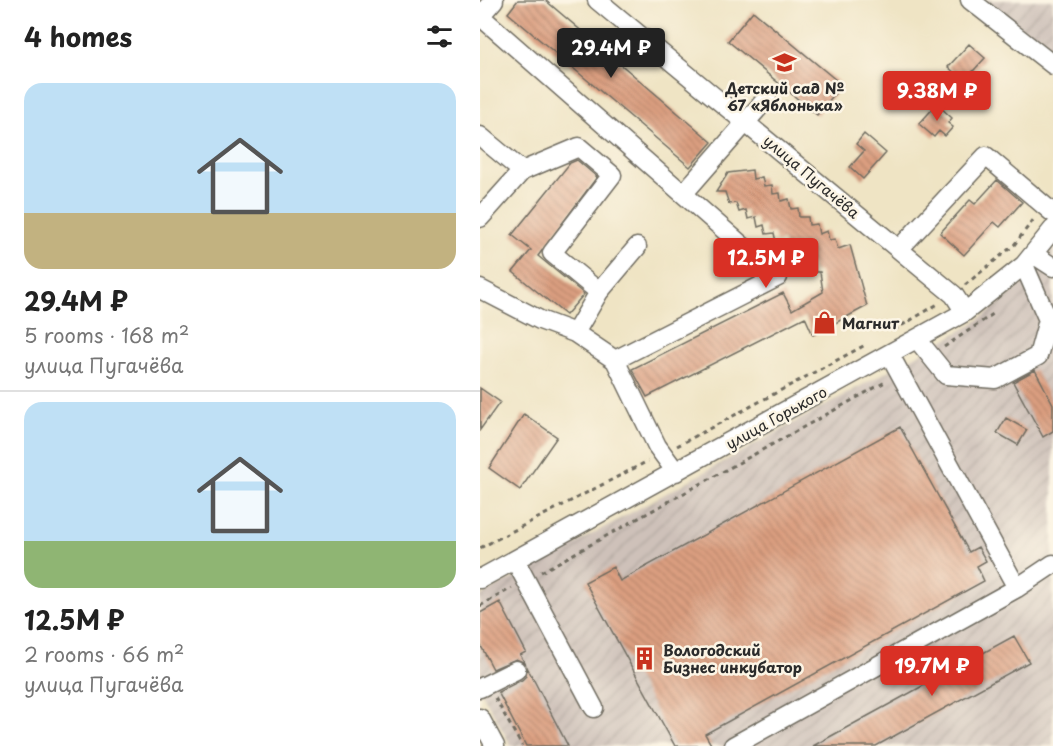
<!DOCTYPE html>
<html lang="en">
<head>
<meta charset="utf-8">
<style>
  body { margin:0; font-family:"Playpen Sans",sans-serif; background:#f2f2f2; color:#222; height:100vh; display:flex; flex-direction:column; font-size:22px; white-space:nowrap }
  * { box-sizing:border-box; margin:0 }
  p { font-size:20px; color:#767676 }
  .icon { flex:none; width:33px; height:33px; fill:none; stroke:currentColor; stroke-width:2; stroke-linecap:round; stroke-linejoin:round }
  .map { position:relative; flex:1; overflow:hidden }
  .details { display:flex; flex-direction:column; background:#fff; width:480px }
  .details>* { flex:none }
  .price { position:absolute; translate:-50% -51px; padding:0 14px; border-radius:6px; background:#d93025; color:#fff; font-size:20px; line-height:39px; filter:drop-shadow(0 2px 3px #0008) }
  .price::after { content:''; position:absolute; left:50%; top:36px; width:18px; height:14px; margin-left:-9px; background:inherit; clip-path:polygon(0 0,100% 0,50% 100%) }
  .price.active { background:#222; color:#fff }
  ul { padding:0; list-style:none }
  li { display:grid; align-content:center; gap:12px; height:318px; padding:0 24px }
  li+li { border-top:2px solid #e0e0e0 }
  li span { display:grid; place-items:center; height:186px; border-radius:18px; color:#555 }
  li>.icon { margin-inline-start:auto }
  span .icon { width:108px; height:108px; fill:#fffc; stroke-width:1 }
  li b { font-size:26px }
  h2 { display:flex; justify-content:space-between; align-items:center; height:72px; padding:0 24px; font-size:26px }
  main { display:flex; flex:1; min-height:0 }
  .map>svg:first-child { display:block }
</style>
</head>
<body>
<main>
<section class="details">
<h2>4 homes<svg class="icon" aria-label="filters" viewBox="0 0 24 24"><path d="M4 7h16M4 17h16"/><circle cx="9" cy="7" r="2"/><circle cx="15" cy="17" r="2"/></svg></h2>
<ul>
<li><span style="background:linear-gradient(#bfe0f5 70%,#c2b280 0)"><svg class="icon" aria-label="home" viewBox="0 0 24 24"><path d="M3 11l9-7 9 7M6 9v11h12V9"/></svg></span><div><b>29.4M ₽</b><p>5 rooms · 168 m²</p><p>улица Пугачёва</p></div></li>
<li><span style="background:linear-gradient(#bfe0f5 75%,#8fb573 0)"><svg class="icon" aria-label="home" viewBox="0 0 24 24"><path d="M3 11l9-7 9 7M6 9v11h12V9"/></svg></span><div><b>12.5M ₽</b><p>2 rooms · 66 m²</p><p>улица Пугачёва</p></div></li>
</ul>
</section>
<div class="map">
<svg width="573" height="746" viewBox="0 0 573 746">
  <defs>
    <pattern id="industrial-furrows" width="10" height="10" patternUnits="userSpaceOnUse" patternTransform="scale(1.5)"><rect width="10" height="10" fill="#cec1b9"/><path d="M-1 1l2-2M0 10L10 0M9 11l2-2" fill="none" stroke="#b1a69f"/></pattern>
    <pattern id="building-back-hatch" width="6" height="6" patternUnits="userSpaceOnUse" patternTransform="scale(1.5)"><rect width="6" height="6" fill="#dc9f80"/><path d="M-1 5l2 2M0 0l6 6M5-1l2 2" fill="none" stroke="#b38269"/></pattern>
  </defs>
  <rect width="100%" height="100%" fill="#fcf5e5"/>
  <filter id="ink" filterUnits="userSpaceOnUse"><feTurbulence type="fractalNoise" baseFrequency=".0167" numOctaves="2"/><feDisplacementMap in="SourceGraphic" scale="12" xChannelSelector="R" yChannelSelector="G"/><feConvolveMatrix kernelMatrix="1 2 1 2 8 2 1 2 1" color-interpolation-filters="sRGB"/></filter>
  <filter id="wash" filterUnits="userSpaceOnUse"><feTurbulence type="fractalNoise" baseFrequency=".008" numOctaves="4" result="noise"/><feDisplacementMap in="SourceGraphic" scale="24" xChannelSelector="R" yChannelSelector="G"/><feGaussianBlur stdDeviation="1.35" result="paint"/><feColorMatrix in="noise" values="0 0 0 0 0 0 0 0 0 0 0 0 0 0 0 0 0 1.4 0 .05"/><feComposite in="paint" operator="in"/></filter>
  <g filter="url(#wash)">
    <rect width="100%" height="100%" fill="#efe4c4"/>
    <path fill="url(#industrial-furrows)" d="M499,0H573V57Z
      M573,248V746H31L0,689V596L493,324L550,278Z"/>
    <g id="blocks">
      <path fill="url(#building-back-hatch)" d="M38,0H65L232,142L210,167L28,13Z
        M273,11L362,85L337,115L248,41Z
        M489,44L505,58L484,81L468,67Z
        M457,104L472,118L468,123L473,127L465,136L459,131L454,137L439,124Z
        M384,134L406,153L383,179L370,167L384,151L376,144Z
        M97,160L117,177L58,256L104,294L86,315L33,272L51,250L32,235L90,163Z
        M272,170L273,179L282,177L284,186L292,185L293,194L300,193L301,201L309,199L311,209L318,208L319,217H328L329,225L337,224L339,234L347,231L349,240L355,239L358,249L370,245L387,306L333,335L325,317L167,397L152,369L303,293L312,310L343,292L340,272H333L331,263L323,265L321,256L313,257L312,249L305,250L303,241L296,242L294,233L286,234L284,225L278,227L276,217L268,219L266,210L259,212L256,203L249,204L245,192H236L248,173Z
        M517,180L542,202L520,227L514,222L484,255L460,233L490,200L495,204Z
        M555,370L573,404V431L563,437L533,382Z
        M0,388L20,402L0,430Z
        M44,414L77,437L40,490L9,468Z
        M526,418L547,430L538,445L517,433Z
        M420,427L489,552L498,547L506,561L497,566L504,581L225,734L232,746H195L105,582L133,567L140,581Z
        M20,602L46,652L40,655L45,663L36,659L13,669L0,644V613Z
        M534,636L549,662L396,746H333Z
        M47,667L88,746H46L18,692L42,680L46,676Z"/>
    </g>
  </g>
  <g filter="url(#ink)">
    <use href="#blocks" fill-opacity="0" stroke="#706c61" stroke-width="1.5"/>
    <g fill="none" stroke-linecap="round" stroke-linejoin="round">
      <defs>
        <path id="minor" d="M14,0L0,16L298,277L135,360L177,446L196,472
          M117,0L474,295L485,312
          M490,0L573,65
          M0,136L42,171L0,218
          M42,171L99,147L132,175L72,253L119,292L157,247
          M204,193L287,98
          M419,249L506,156L573,213
          M553,254L573,267
          M0,289L60,320L95,333L135,360
          M95,333L119,292
          M437,339L466,375L515,379L558,356L568,320L544,265
          M410,355L537,588
          M35,560L114,708
          M0,579L485,312L544,265L573,229
          M0,688L36,670
          M0,718L15,746
          M253,746L537,588L573,564"/>
      </defs>
      <use href="#minor" stroke="#706c61" stroke-width="21"/>
      <path stroke="#706c61" stroke-width="3" stroke-dasharray="4.5 4.5" stroke-linecap="butt" d="M485,285L534,245L554,219
        M414,330L458,304
        M464,347L516,312
        M197,446L387,344
        M0,548L168,461
        M61,572L407,381
        M0,606L32,588
        M15,698L42,746"/>
      <use href="#minor" stroke="#fff" stroke-width="18"/>
    </g>
  </g>
  <defs>
    <symbol id="school-bare" viewBox="-9 -9 18 18"><path d="M0-5L7-2L0 1L-7-2ZM-4 1L0 2.5L4 1V4Q0 6-4 4Z" fill="#c8321e" stroke="#fcf5e5" stroke-width="2.5" paint-order="stroke"/></symbol>
    <symbol id="shop-bare" viewBox="-9 -9 18 18"><path d="M-5-2.5h2.3a2.7 3.5 0 0 1 5.4 0H5L5.5 6h-11ZM-1.5-2.5h3a1.5 2.3 0 0 0-3 0Z" fill="#c8321e" stroke="#fcf5e5" stroke-width="2.5" paint-order="stroke"/></symbol>
    <symbol id="building-bare" viewBox="-9 -9 18 18"><path d="M-4-6H4V6H1V3H-1V6H-4ZM-2.5-4.3h1.7v1.8h-1.7ZM.8-4.3h1.7v1.8H.8ZM-2.5-1h1.7V.8h-1.7ZM.8-1h1.7V.8H.8Z" fill="#c8321e" stroke="#fcf5e5" stroke-width="2.5" paint-order="stroke"/></symbol>
  </defs>
  <g fill-rule="evenodd">
    <use href="#school-bare" x="288" y="46" width="33" height="33"/>
    <use href="#shop-bare" x="328" y="306" width="33" height="33"/>
    <use href="#building-bare" x="148" y="642" width="33" height="33"/>
  </g>
  <g text-anchor="middle" dominant-baseline="central" stroke-width="5" stroke-linejoin="round" paint-order="stroke">
    <g font-size="15" font-weight="bold" fill="#2b2b2b" stroke="#fcf5e5" text-anchor="start">
      <text x="305" y="87" text-anchor="middle">Детский сад №<tspan x="305" dy="17">67 «Яблонька»</tspan></text>
      <text x="362" y="322">Магнит</text>
      <text x="183" y="649">Вологодский<tspan x="183" dy="17">Бизнес инкубатор</tspan></text>
    </g>
    <g font-size="15" fill="#2b2b2b" stroke="#fcf5e5">
      <text transform="translate(332 176) rotate(40)">улица Пугачёва</text>
      <text transform="translate(296 417) rotate(-29)">улица Горького</text>
    </g>
  </g>
</svg>
<b class="price active" style="left:131px;top:79px">29.4M ₽</b>
<b class="price" style="left:457px;top:122px">9.38M ₽</b>
<b class="price" style="left:286px;top:289px">12.5M ₽</b>
<b class="price" style="left:452px;top:697px">19.7M ₽</b>
</div>
</main>
</body>
</html>
